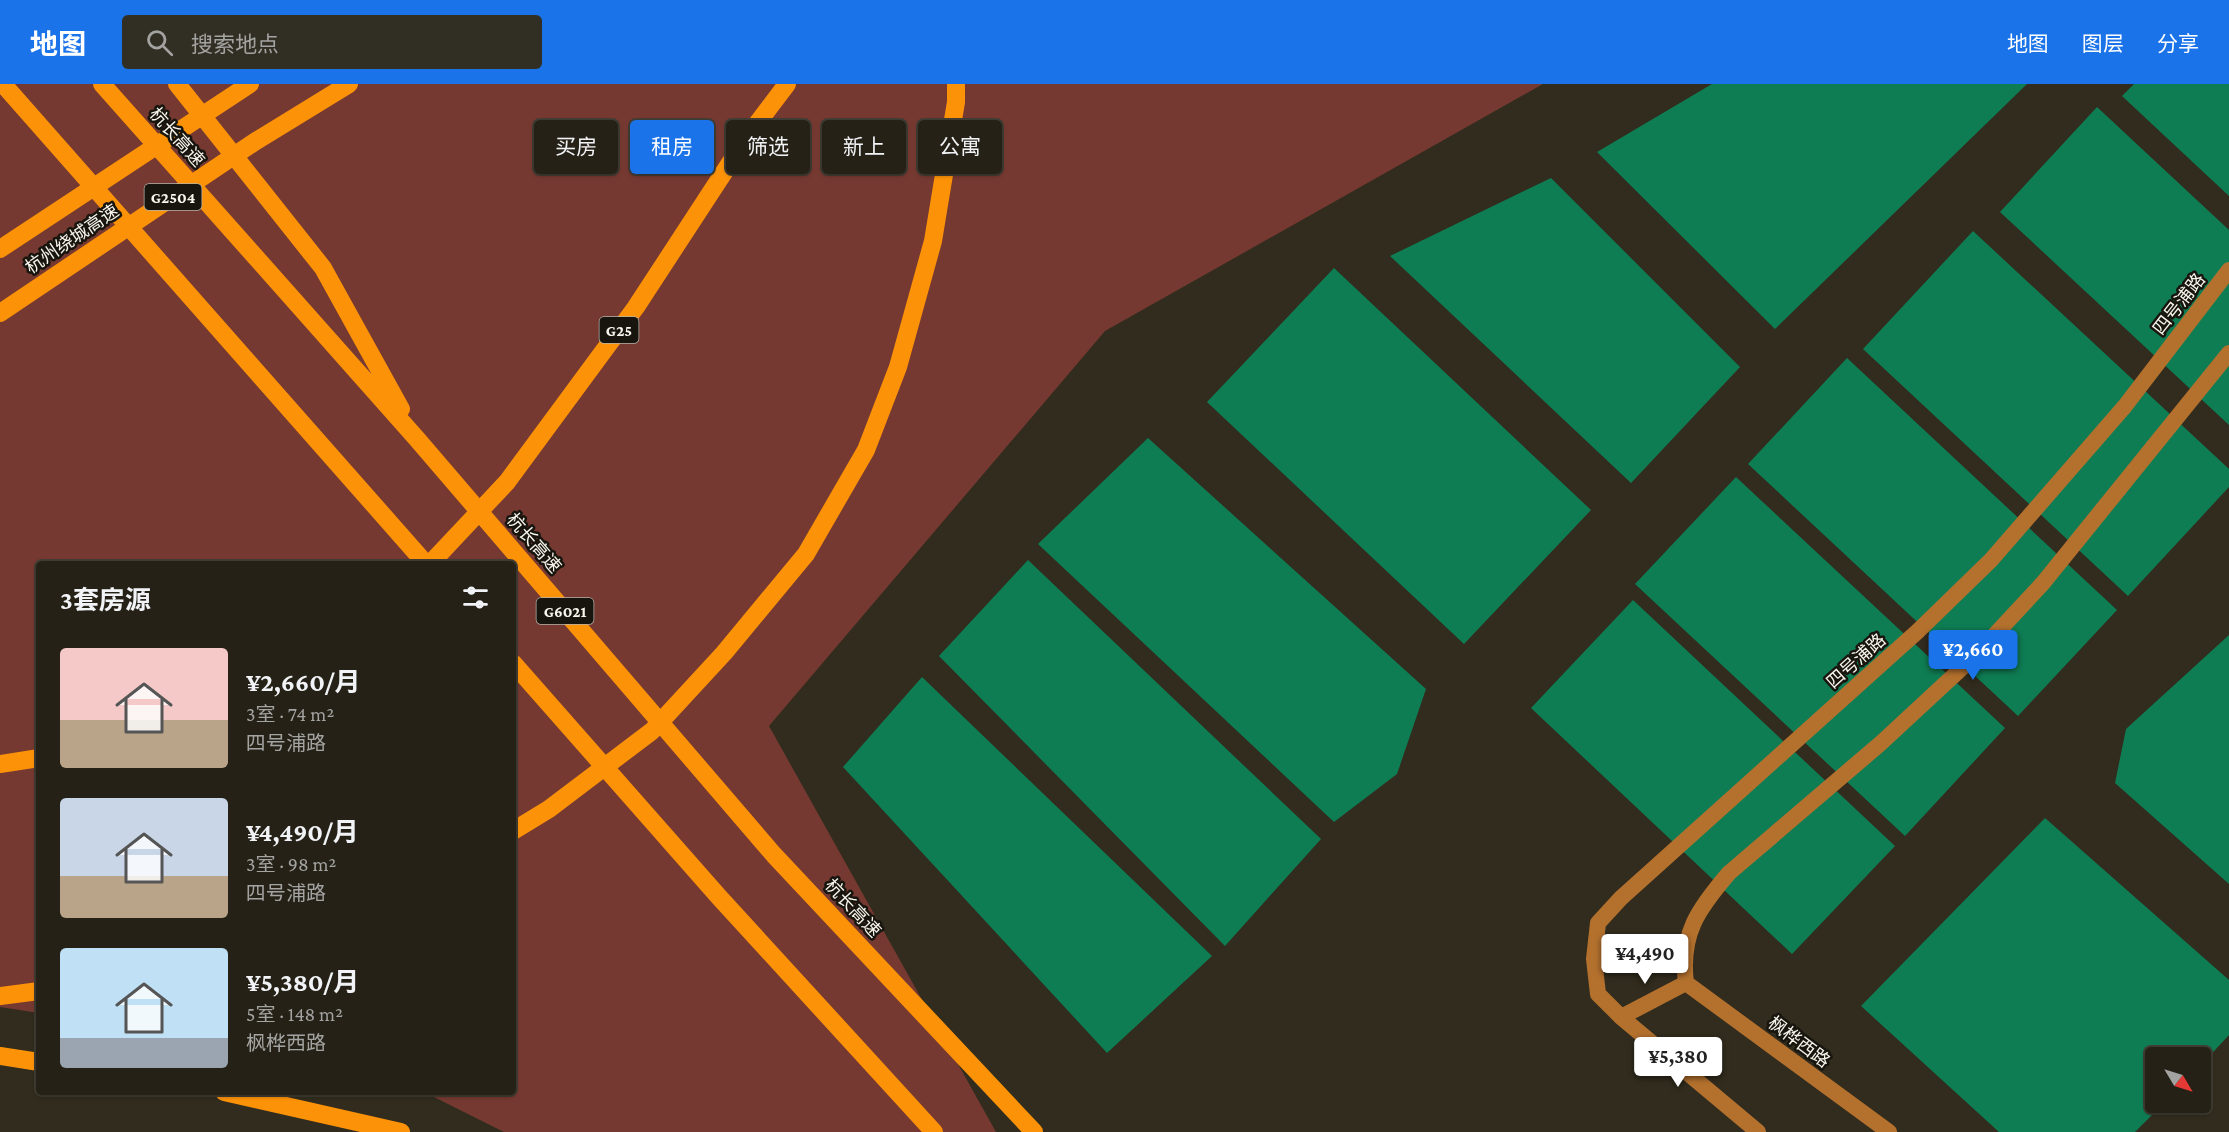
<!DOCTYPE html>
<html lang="zh">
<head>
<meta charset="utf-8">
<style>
  body { margin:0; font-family:"Crimson Pro","Noto Sans SC",serif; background:#312e23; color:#f1f3f6; height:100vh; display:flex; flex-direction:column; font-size:22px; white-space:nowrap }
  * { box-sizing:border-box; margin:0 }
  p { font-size:20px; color:#a3a3a1 }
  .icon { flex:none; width:33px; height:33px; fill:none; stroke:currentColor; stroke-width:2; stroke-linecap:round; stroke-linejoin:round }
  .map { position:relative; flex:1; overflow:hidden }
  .side { position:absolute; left:36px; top:477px; width:480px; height:534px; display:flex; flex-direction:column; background:#252116; border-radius:6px; box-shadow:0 2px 4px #0004,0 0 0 2px #423e35 }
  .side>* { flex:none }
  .guide { position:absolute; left:534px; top:36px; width:570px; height:54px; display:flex; gap:12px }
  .needle { width:39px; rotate:128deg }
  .controls { position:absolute; left:2145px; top:963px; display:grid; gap:12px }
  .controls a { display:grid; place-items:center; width:66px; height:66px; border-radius:6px; background:#252116; box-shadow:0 2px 4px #0004,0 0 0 2px #423e35; font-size:30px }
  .price { position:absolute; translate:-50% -51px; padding:0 14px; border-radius:6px; background:#fff; color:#222; font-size:20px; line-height:39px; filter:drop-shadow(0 2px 3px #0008) }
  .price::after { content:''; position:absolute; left:50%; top:36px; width:18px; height:14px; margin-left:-9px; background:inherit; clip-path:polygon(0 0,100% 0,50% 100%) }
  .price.on { background:#1a73e8; color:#fff }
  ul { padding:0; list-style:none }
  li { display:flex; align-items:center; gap:18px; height:150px; padding:0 24px }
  li span { display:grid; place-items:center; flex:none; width:168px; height:120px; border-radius:6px; color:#555 }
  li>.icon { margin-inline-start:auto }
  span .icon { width:72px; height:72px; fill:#fffc; stroke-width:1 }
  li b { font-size:26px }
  h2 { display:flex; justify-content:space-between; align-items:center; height:72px; padding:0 24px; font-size:26px }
  .pill { padding:0 21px; border-radius:6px; background:#252116; box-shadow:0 2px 4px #0004,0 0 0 2px #423e35; font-size:21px; line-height:54px }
  .pill.on { background:#1a73e8; color:#fff }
  header { display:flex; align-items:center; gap:36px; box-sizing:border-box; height:84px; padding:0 30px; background:#1a73e8; color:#fff }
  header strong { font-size:28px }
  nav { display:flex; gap:33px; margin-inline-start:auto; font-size:21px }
  .search { width:420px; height:54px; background:#312e23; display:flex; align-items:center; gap:15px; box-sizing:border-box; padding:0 21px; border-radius:6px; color:#a3a3a1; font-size:22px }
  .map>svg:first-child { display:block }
</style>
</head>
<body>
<header>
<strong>地图</strong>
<div class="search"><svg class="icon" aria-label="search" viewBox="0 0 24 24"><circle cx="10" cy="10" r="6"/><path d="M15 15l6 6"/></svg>搜索地点</div>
<nav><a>地图</a><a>图层</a><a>分享</a></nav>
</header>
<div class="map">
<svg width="2229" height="1048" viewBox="0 0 2229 1048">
  <rect width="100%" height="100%" fill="#312c1d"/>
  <path fill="#753931" d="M0,0H1543L1105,247L769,642L996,1048H504L424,1008H513V480H39V929L0,923Z"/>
  <path fill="#0f7d54" d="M1712,0H2027L1775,245L1597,68Z
    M2134,0H2229V112L2122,12Z
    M2097,23L2229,146V341L2000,128Z
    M1551,94L1740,283L1631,399L1390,172Z
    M1973,147L2229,385V403L2128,512L1863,265Z
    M1334,184L1591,426L1464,560L1207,318Z
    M1847,274L2117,526L2018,632L1748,380Z
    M1148,354L1426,605L1397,690L1334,738L1038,460Z
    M1736,393L2005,644L1905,752L1635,500Z
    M1028,476L1321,755L1225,862L939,572Z
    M1633,516L1895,762L1792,870L1531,624Z
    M2229,551V800L2115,699L2126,645Z
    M922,593L1212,872L1107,969L843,683Z
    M2045,734L2229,896V951L2201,981L2200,974H2156V1018L2164,1019L2135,1048H1999L1861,922Z"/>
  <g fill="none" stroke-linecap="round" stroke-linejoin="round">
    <path stroke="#b4712e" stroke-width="16" d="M1686,899C1680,850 1698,825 1729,789L1881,659L1977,570L2043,499L2229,269
      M1686,899L1889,1048
      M1621,933L1686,899
      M1758,1048L1621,933L1598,910L1594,875L1598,839L1621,814L1918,547L1991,476L2125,322L2229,186"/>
    <path stroke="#fc9208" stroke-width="18" d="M0,165L250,0
      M0,229L256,57L349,0
      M430,480L507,398L636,223L747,53L787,0
      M0,680L39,674
      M513,747L549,725L652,647L724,569L806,470L866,366L898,283L933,157L956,18V0
      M0,912L39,907
      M0,972L39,978
      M224,1008L401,1048"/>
    <path stroke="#fc9208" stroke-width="18" d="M3,0L426,480
      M102,0L417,355L774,771L1034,1048
      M177,0L323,184L401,325
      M513,579L719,813L934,1048"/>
  </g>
  <g text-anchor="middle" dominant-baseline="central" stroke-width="5" stroke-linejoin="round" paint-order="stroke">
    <g fill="#17150e" stroke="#b4b2a9" stroke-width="1.5">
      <rect x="144.5" y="100" width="57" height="26" rx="4.5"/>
      <rect x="599.5" y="233" width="39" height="26" rx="4.5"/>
      <rect x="536.5" y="514" width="57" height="26" rx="4.5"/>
    </g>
    <g font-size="16" font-weight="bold" fill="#f8f5eb">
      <text x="173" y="113">G2504</text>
      <text x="619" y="246">G25</text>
      <text x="565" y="527">G6021</text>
    </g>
    <g font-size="18" fill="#f8f5eb" stroke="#17150e">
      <text transform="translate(177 53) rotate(48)">杭长高速</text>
      <text transform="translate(72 155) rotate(-34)">杭州绕城高速</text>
      <text transform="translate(2179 220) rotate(-52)">四号浦路</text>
      <text transform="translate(534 459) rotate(49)">杭长高速</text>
      <text transform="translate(1856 577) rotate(-42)">四号浦路</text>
      <text transform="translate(853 824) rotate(47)">杭长高速</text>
      <text transform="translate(1799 958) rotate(37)">枫桦西路</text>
    </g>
  </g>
</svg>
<div class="controls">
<a><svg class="needle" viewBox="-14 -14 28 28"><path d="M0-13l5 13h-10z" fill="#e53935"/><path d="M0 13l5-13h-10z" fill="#a3a3a1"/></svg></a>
</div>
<b class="price on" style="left:1973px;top:597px">¥2,660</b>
<b class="price" style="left:1645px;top:901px">¥4,490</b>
<b class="price" style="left:1678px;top:1004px">¥5,380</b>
<div class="guide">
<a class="pill">买房</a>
<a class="pill on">租房</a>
<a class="pill">筛选</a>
<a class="pill">新上</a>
<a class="pill">公寓</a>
</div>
<section class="side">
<h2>3套房源<svg class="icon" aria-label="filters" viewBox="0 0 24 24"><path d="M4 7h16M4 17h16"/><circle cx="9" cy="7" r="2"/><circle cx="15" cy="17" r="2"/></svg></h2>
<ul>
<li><span style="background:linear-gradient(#f6c9c9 60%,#b9a48a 0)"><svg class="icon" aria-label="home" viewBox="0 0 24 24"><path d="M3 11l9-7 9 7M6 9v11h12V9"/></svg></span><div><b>¥2,660/月</b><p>3室 · 74 m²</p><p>四号浦路</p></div></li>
<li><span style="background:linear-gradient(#c9d6e8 65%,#b9a48a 0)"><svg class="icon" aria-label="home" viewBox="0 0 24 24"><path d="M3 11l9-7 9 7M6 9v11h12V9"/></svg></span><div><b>¥4,490/月</b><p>3室 · 98 m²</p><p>四号浦路</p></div></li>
<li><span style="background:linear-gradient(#bfe0f5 75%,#9aa5b1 0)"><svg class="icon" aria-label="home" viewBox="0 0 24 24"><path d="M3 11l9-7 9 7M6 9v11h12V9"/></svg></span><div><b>¥5,380/月</b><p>5室 · 148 m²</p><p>枫桦西路</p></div></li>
</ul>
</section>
</div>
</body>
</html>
